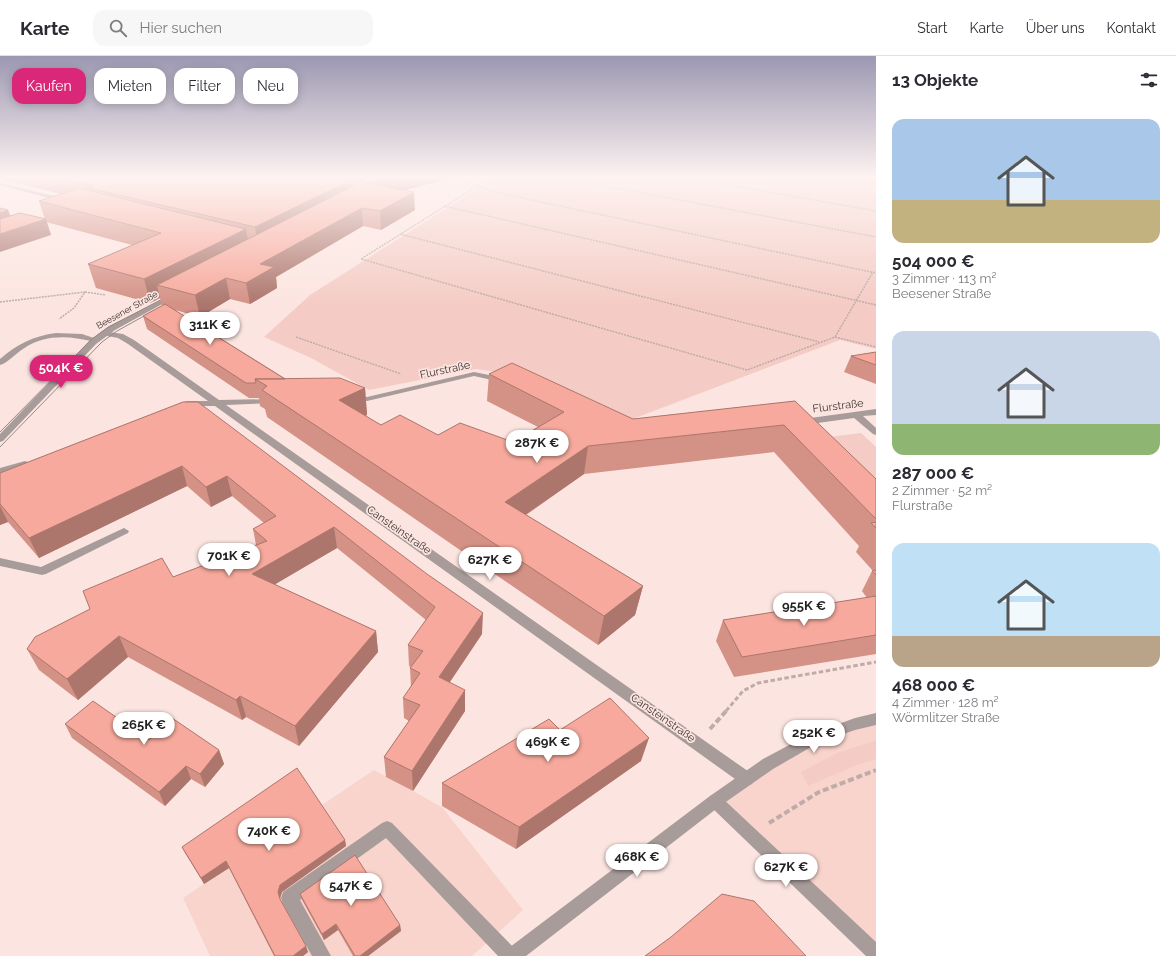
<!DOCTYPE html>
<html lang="de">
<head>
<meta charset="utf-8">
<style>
  body { margin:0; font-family:Raleway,sans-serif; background:#f7f7f7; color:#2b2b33; height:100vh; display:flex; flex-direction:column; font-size:15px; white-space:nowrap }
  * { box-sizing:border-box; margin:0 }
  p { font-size:13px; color:#7c7c81 }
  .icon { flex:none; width:22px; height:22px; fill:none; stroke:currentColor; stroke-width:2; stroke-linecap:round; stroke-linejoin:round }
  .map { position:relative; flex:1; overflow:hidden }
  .panel { display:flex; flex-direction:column; background:#fff; width:300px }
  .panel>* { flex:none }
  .banner { position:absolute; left:12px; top:12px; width:380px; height:36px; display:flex; gap:8px }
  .price { position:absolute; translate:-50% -34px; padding:0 9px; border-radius:14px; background:#fff; color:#222; font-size:13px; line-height:26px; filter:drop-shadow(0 1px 2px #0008) }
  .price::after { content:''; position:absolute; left:50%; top:24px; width:12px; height:9px; margin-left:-6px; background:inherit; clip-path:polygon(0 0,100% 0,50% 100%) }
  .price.selected { background:#db2777; color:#fff }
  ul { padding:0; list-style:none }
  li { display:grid; align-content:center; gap:8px; height:212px; padding:0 16px }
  li span { display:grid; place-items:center; height:124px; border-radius:12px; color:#555 }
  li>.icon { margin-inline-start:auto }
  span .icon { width:72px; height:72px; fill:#fffc; stroke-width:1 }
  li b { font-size:17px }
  h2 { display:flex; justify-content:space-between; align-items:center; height:48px; padding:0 16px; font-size:17px }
  .pill { padding:0 14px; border-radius:12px; background:#fff; box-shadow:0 2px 10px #0003; font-size:14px; line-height:36px }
  .pill.selected { background:#db2777; color:#fff }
  header { display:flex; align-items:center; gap:24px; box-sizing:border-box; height:56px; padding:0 20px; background:#fff; border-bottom:1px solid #e1e1e2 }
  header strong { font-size:19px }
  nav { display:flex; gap:22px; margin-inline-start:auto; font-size:14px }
  .search { width:280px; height:36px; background:#f7f7f7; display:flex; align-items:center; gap:10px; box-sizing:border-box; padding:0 14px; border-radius:12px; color:#7c7c81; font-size:15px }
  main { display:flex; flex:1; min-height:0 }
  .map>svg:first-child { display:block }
</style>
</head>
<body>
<header>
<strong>Karte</strong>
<div class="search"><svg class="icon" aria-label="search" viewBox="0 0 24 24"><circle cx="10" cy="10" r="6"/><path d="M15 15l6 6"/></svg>Hier suchen</div>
<nav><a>Start</a><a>Karte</a><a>Über uns</a><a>Kontakt</a></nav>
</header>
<main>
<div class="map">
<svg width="876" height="900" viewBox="0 0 876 900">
  <rect width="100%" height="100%" fill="#fce5e0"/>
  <path fill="#f9d4cd" d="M876,663V898L715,745L768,708Z
    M374,714L442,751L523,854L472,900H210L183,842Z"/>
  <path fill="#f4ccc5" d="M494,122H876V293L840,284L617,369L496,316L476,313L369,334L311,302L264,281L310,239Z
    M861,377L876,391V433L821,382Z
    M876,684V703L857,709L808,730L801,716L837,697Z"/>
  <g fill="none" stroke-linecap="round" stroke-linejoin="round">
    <path stroke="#bfaca8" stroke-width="1.5" stroke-dasharray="2 1" stroke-linecap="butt" d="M458,122L494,136L876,217
      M490,122L361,203L747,314L835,281L873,216
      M563,122L876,181
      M689,122L876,155
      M841,122L876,127
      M444,150L876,249
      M400,178L819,286
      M85,236L106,239
      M0,246L85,236L74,252L59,263
      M296,281L401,318
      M835,281L876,291"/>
    <path stroke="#bfaca8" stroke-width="3" stroke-dasharray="4.5 2.5" stroke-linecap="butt" d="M726,655L743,635L758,627L876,606"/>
    <path stroke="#bfaca8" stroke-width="4" stroke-dasharray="6 3" stroke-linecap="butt" d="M710,673L727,654
      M769,767L819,736L876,714"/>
    <path fill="#a89c9a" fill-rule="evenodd" d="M56,277L82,278L100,284L96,286C71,280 45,277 23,293C16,297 8,307 0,309V303C17,288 34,280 56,277Z
      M124,472L129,475L128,477L46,518L42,519L0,510V502L41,511Z
      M387,765L392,767L516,894L519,900H498L386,782L300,844L331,900H312L283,848L281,842L283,836L382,767Z"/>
    <path fill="#a89c9a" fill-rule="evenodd" d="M0,127L66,143L67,144L64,146L0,129Z
      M102,275L123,278L134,284L219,344L276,343L277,345L273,347L226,349L752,718L754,723L752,728L747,730L742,728L215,350H184V346L187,345H208L128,288L118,282L102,279Z
      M474,316L504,322L505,324L501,326L474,320L367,345H352L348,343L352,341H367Z
      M876,353V359L863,360L876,372V379L873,378L854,362L803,369L799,366L803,363Z
      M25,405L28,406L30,408L28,410L0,418V412Z
      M715,738L720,740L876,886V900H866L710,750L708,745L710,740Z"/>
    <path fill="#a89c9a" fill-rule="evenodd" d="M173,238L176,240L175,241L115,274L96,288L3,385L0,386V378L90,284L109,270Z
      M876,657V669L855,674L818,687L773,713L720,750L526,900H503L506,894L710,740L763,703L808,679L855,662Z"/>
    <path stroke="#978783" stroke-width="1" d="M0,376L92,283L107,272L170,239
      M0,391L102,286L117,275L153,255"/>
  </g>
  <path fill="#d49186" d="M0,122H451L404,134L415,154L381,174L363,170L276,221L277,232L250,248L230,243L200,261L175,254L286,323L365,332L367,359L365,360L381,369L438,379L513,386L538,371L487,345L489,318L633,363L795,345L876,423V598L734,621L716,585L723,564L867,542L862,535L872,515H873L856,496L859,490L774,396L584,418L526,459L643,530L635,559L598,589L267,361L265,353L260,350L259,342H249L147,273L143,260L162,250L160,242L150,247L96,232L88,208L132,189L46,166L51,179L10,160L45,163L39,145L61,138L0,123Z
    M876,296V328L844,316L851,300Z
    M183,346L482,578L450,626L465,655L413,735L386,721L384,701L409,665L404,662L403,642L411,631L410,612L411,611L409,610L408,589L426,564L337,492L274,528L376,575L378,596L299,690L246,661L242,664L128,601L78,644L39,614L27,593L173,521L256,489L253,473L264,467L232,440L211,451L187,430L39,502L8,466L0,469V417Z
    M65,668L149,684L219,694L224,708L205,731L191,723L165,750L72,682Z
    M560,674L641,705L516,793L442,750V727Z
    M345,784L346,790L282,836L280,843L308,896L303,900H274L229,812L204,828L185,797L182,791Z
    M300,838L400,869L401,875L368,900H353L338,874L324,884L302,844Z"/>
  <path fill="#ac766d" d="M358,122H451L365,145L359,138Z
    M351,124L352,142L258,191L255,171Z
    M414,136L415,154L381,174L380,155Z
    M362,152L363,170L276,221L277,232L250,248L246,227L260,208Z
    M8,154L14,169L0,174V157Z
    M46,163L51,179L0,196V178Z
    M246,173L250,195L157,229L160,242L150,247L144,223Z
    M226,222L230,243L200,261L195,239Z
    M365,332L367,359L342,371L339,344Z
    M588,390L584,418L502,475L505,446Z
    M182,410L187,430L39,502L29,482Z
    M227,420L232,440L211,451L206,431Z
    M0,450L8,466L0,469Z
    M334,471L337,492L257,539L252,518Z
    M643,530L635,559L598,589L604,560Z
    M483,557L482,578L439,642V621Z
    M376,575L378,596L299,690L295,670Z
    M119,580L128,601L78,644L67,623Z
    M465,634V655L413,735L412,715Z
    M240,640L246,661L242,664L236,644Z
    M649,682L641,705L516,793L519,771Z
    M219,694L224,708L205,731L200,718Z
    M186,710L191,723L165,750L159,736Z
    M345,784L346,790L282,836L280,842L278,836L280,829Z
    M226,805L229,812L204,828L201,822Z
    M336,868L338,874L324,884L322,878Z
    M400,869L401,875L368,900H360Z
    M306,890L308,896L303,900H293Z"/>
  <path fill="#f6a99c" stroke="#ac766d" d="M57,122H329L351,124L255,171L89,132L94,130Z
    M369,122H387L364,127L414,136L380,155L362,152L260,208L274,211L246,227L226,222L195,239L157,229Z
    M79,132L246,173L144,223L88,208L161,177L39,145Z
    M0,152L8,154L0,157Z
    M20,157L46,163L0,178V163Z
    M165,248L285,323H255L256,327H246L143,260Z
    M876,296V309L851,300Z
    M512,307L633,363L795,345L876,423V463L784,369L588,390L505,446L643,530L604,560L262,334L267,330L255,323L340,322L365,332L339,344L381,369L400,359L438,379L460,367L513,386L564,356L489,318Z
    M183,346H198L427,518L483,557L439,621L465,634L412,715L384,701L420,649L403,642L420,617L410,612L423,595L408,589L435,551L334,471L252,518L376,575L295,670L240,640L236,644L119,580L67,623L27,593L35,581L90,553L83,535L162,502L173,521L267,485L253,473L276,460L227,420L206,431L182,410L29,482L0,448V417Z
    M876,466V472L871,467Z
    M876,514V519L872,515Z
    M876,540V579L742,601L723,564Z
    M610,642L649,682L519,771L442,727L549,663L560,674Z
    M93,645L149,684L172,662L219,694L200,718L186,710L159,736L65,668Z
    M297,712L345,784L280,829L278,836L280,843L306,890L293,900H275L226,805L201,822L182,791Z
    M355,799L400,869L360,900H355L336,868L322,878L300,838Z
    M722,838L754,845L806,900H645L671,881Z"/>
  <linearGradient id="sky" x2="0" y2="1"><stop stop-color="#9c98b2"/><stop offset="0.49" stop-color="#fef3f1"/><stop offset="1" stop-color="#fef3f1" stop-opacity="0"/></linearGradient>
  <rect width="876" height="248" fill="url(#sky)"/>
  <g text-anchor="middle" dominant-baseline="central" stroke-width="3.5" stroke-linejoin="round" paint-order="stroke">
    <g font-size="9" fill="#3e3331" stroke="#fce5e0">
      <text transform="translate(127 254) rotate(-29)">Beesener Straße</text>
    </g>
    <g font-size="11" fill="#3e3331" stroke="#fce5e0">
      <text transform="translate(445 314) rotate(-12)">Flurstraße</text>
      <text transform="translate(838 350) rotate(-7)">Flurstraße</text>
      <text transform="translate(399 474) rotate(35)">Cansteinstraße</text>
      <text transform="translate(663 662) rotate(35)">Cansteinstraße</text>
    </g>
  </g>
</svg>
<b class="price" style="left:210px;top:290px">311K €</b>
<b class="price selected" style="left:61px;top:333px">504K €</b>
<b class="price" style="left:537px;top:408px">287K €</b>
<b class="price" style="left:229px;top:521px">701K €</b>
<b class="price" style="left:490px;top:525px">627K €</b>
<b class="price" style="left:804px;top:571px">955K €</b>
<b class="price" style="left:144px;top:690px">265K €</b>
<b class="price" style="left:814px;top:698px">252K €</b>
<b class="price" style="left:548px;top:707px">469K €</b>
<b class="price" style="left:269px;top:796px">740K €</b>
<b class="price" style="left:637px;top:822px">468K €</b>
<b class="price" style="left:786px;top:832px">627K €</b>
<b class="price" style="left:351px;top:851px">547K €</b>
<div class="banner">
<a class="pill selected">Kaufen</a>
<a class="pill">Mieten</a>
<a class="pill">Filter</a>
<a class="pill">Neu</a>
</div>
</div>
<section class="panel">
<h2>13 Objekte<svg class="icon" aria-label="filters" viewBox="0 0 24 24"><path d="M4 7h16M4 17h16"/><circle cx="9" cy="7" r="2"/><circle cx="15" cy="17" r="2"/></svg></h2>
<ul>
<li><span style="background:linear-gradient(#a9c7e8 65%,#c2b280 0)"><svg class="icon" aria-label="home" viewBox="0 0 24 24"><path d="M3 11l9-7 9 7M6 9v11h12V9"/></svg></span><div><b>504 000 €</b><p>3 Zimmer · 113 m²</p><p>Beesener Straße</p></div></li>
<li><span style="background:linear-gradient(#c9d6e8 75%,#8fb573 0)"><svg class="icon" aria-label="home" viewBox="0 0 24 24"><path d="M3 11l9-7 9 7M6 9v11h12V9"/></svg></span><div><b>287 000 €</b><p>2 Zimmer · 52 m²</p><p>Flurstraße</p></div></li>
<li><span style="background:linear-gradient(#bfe0f5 75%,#b9a48a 0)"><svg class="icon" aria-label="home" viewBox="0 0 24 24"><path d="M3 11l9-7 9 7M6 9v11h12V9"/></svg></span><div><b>468 000 €</b><p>4 Zimmer · 128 m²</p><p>Wörmlitzer Straße</p></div></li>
</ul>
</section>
</main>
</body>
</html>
